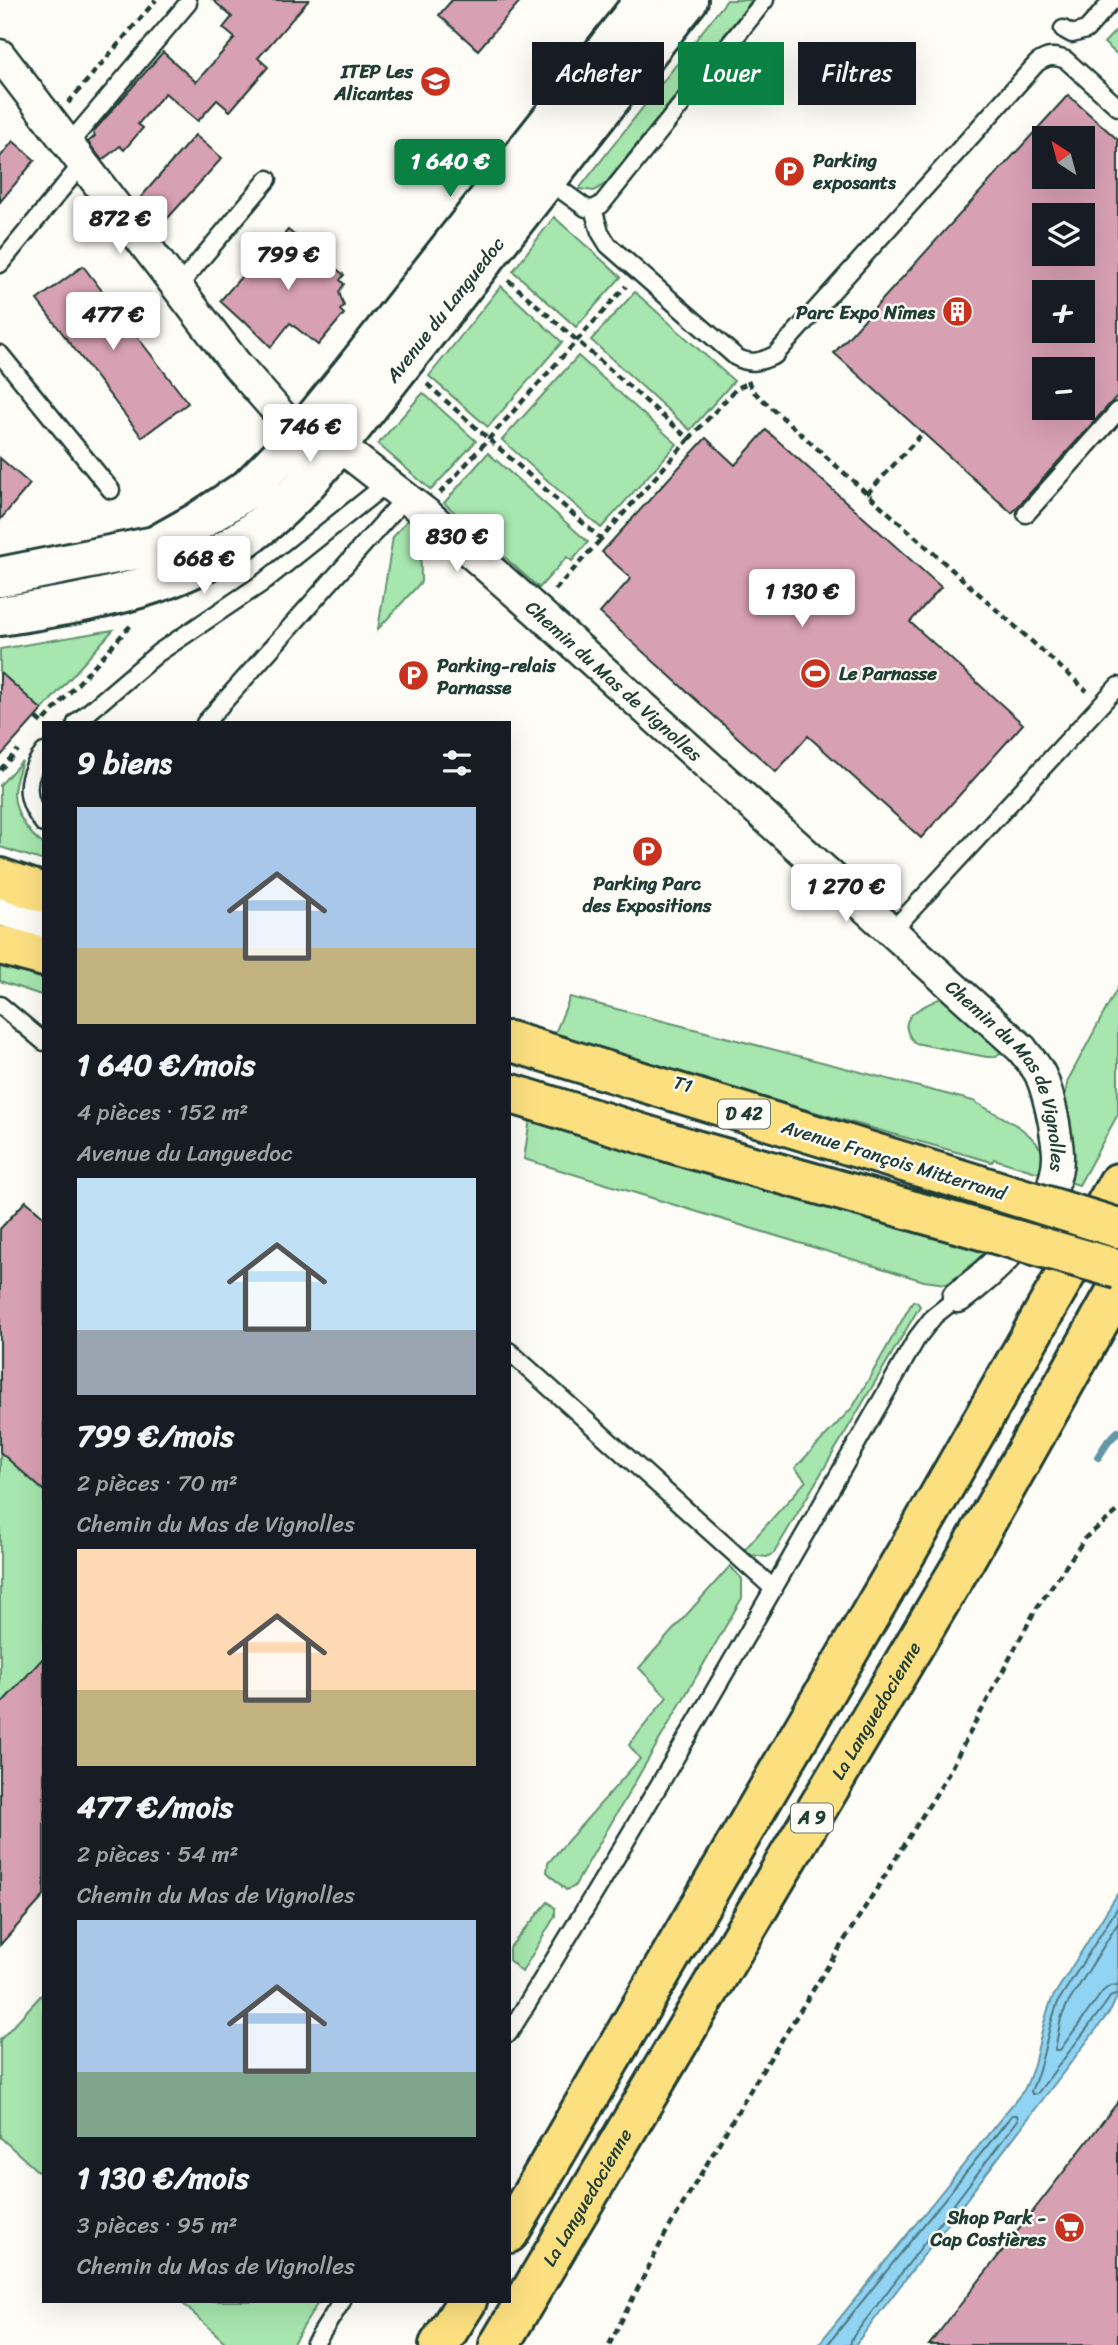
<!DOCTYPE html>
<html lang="fr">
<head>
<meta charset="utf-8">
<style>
  body { margin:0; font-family:Sriracha,sans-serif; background:#242831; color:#f1f3f6; height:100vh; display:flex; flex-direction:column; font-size:26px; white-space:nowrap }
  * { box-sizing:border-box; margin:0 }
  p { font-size:23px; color:#9ea1a6 }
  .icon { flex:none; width:38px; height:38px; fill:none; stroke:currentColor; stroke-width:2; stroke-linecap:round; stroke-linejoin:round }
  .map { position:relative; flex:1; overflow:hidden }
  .details { position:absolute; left:42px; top:721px; width:469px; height:1582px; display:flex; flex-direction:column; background:#171b24; border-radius:0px; box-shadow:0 7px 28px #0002 }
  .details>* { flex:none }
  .top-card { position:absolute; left:532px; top:42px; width:480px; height:63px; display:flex; gap:14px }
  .needle { width:46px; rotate:324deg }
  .tools { position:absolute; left:1032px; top:126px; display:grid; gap:14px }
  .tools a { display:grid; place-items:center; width:63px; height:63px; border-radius:0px; background:#171b24; box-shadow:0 7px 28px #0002; font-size:35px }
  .price { position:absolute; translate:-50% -60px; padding:0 16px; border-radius:7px; background:#fff; color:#222; font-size:23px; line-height:46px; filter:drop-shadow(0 2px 4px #0008) }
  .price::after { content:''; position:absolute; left:50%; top:42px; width:21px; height:16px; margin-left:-10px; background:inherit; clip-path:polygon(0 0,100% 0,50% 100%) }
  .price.selected { background:#0b8043; color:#fff }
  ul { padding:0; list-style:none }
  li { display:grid; align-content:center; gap:14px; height:371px; padding:0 35px }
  li span { display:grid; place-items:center; height:217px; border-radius:0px; color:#555 }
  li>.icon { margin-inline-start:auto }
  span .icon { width:126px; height:126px; fill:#fffc; stroke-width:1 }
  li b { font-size:30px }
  h2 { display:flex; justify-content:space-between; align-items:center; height:84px; padding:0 35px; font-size:30px }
  .tag { padding:0 24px; border-radius:0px; background:#171b24; box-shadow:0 7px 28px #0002; font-size:24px; line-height:63px }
  .tag.selected { background:#0b8043; color:#fff }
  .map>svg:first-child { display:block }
</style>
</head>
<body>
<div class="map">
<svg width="1118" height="2345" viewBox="0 0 1118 2345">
  <rect width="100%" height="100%" fill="#fdfcf7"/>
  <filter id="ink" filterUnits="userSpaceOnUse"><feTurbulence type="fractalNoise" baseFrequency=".0143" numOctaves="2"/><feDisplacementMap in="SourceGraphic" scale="14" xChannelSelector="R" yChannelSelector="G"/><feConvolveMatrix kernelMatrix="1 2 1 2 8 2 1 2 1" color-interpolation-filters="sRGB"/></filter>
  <g filter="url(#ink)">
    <path fill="#a7e6ae" stroke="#639271" stroke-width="2" d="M727,0H752L605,184L594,191L579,189Z
      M1118,28V55L1104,43Z
      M554,217L621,277L576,327L513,271Z
      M501,286L562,342L488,427L429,376Z
      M635,292L734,381L690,430L591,340Z
      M578,356L677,444L601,528L502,440Z
      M423,393L476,441L431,490L378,444Z
      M488,453L588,542L572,561L567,557L539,588L444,503Z
      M409,518L420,526L421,582L378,629L393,537Z
      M113,630L42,710L8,679L0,676V649Z
      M22,761C19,771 14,783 14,793C14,813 29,834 44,845V861L0,847V785Z
      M0,964L44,976V996L0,981Z
      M1118,987V1114L1079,1185L1066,1181L1064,1099L1068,1080Z
      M946,996L1000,1047V1053L995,1057H987L915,1043C890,1016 926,1005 946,996Z
      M570,997L973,1101C997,1115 1034,1129 1044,1156L1039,1173L994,1159L992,1162L553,1038Z
      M531,1112L987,1250L953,1285L924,1281L524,1159Z
      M26,1201L44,1217V1896L0,1945V1229Z
      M913,1301L917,1302L920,1306L774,1553L767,1557L751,1555L745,1549L806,1481L795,1468L853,1407Z
      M730,1566L742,1579V1598L574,1887L566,1890L547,1872L548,1863L640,1759L629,1745L667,1697L639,1668Z
      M548,1902L555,1908V1916L522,1972L509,1960V1948Z
      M44,1992V2177L0,2137V2040Z
      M180,2301H319L292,2345H228Z"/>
    <path fill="#91d3f2" stroke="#6397a6" stroke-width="2" d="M1118,1893V1987L1117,1997L1111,2010L855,2345H818L1024,2090C1039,2061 1039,2027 1053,1997Z"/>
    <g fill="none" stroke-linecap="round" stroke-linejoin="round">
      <path stroke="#4d7980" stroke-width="2" d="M1118,1907L1059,2000C1046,2029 1045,2062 1031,2091L1032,2095L1037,2094L1104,2006L1110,1997L1118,1994
        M1118,1923L1067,2005L1061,2018L1055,2050H1060L1103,1991L1110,1986L1118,1985
        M827,2345L1012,2115H1017L1018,2120L852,2338L850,2345"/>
      <path stroke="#6397a6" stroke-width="8" d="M1098,1457L1109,1440L1118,1432"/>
    </g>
    <path fill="#d8a0b3" stroke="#1f3d34" stroke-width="2" fill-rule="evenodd" d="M213,0H309L258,58L268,67L230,111L217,100L198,121L165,93L138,124L143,128L124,150L120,146L102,160L88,142L95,136L93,132L163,52L196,82L235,38L223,28L232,17Z
      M452,0H521L478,50L439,15Z
      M1068,95L1118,140V395L1012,513L834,353ZM1045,138H1083V177H1045ZM1045,215H1083V254H1045ZM1045,292H1083V331H1045ZM1045,369H1083V408H1045Z
      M195,135L222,158L167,219L141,197Z
      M13,141L35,160L0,202V157Z
      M288,230L344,275L340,280L344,284L339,292L344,306L340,310L344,314L318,345L290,323L271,347L244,320L243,322L220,301L269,245L273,248Z
      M83,266L188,403L142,437L37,300Z
      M766,430L941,587L910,622L1023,724L921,838L808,736L776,772L600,613L631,578L602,552L692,453L706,438L735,465Z
      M0,458L30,484L0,520Z
      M0,672L42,710L0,757Z
      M26,1201L44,1217V1491L0,1452V1229Z
      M44,1657V1896L0,1945V1705Z
      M1118,2102V2345H929Z"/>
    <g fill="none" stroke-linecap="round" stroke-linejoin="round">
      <defs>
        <path id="service" d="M1063,29L1072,34L1086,30L1113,0
          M68,145L188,3
          M547,180L586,208L593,209L601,205L765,0
          M593,209L600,232L608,245L736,357C751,365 760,362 775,355L1037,63C1047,56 1054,55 1066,60L1118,107
          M0,264L82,164
          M177,288L268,179
          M0,354L111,490
          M1026,514L1118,411
          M76,723L158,653L262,583L386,484
          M205,723L405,498
          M44,752C24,777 23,799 44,824
          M0,905L44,918
          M0,917L44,930
          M892,931L1118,686
          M0,1005L44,1042
          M509,1351L774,1589
          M509,2033C651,1805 784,1571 917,1338L934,1316L958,1297
          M314,2345L342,2301"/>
        <g id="minor">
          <path id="s1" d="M0,55L236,364L285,420L302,434L338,445L428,515L536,610L1022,1049C1028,1058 1037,1066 1041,1076C1047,1090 1051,1108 1054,1123C1055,1133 1058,1145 1058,1155C1059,1208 998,1268 958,1297"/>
        </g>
        <g id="tertiary">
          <path d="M0,577L155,546L196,523L249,488L302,434L354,370L645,0"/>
          <path id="s2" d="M0,616C116,598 210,583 296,494C311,479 324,462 338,445L688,0"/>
        </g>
        <path id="primary" d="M0,878L44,893
          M0,945L44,957
          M509,1041L979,1185
          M509,1093L688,1148L957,1223"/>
        <g id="motorway">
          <path d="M509,2233L919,1531L1118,1183"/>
          <path d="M439,2345L467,2301"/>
          <path id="s3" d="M499,2345L966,1558L1118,1288"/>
        </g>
      </defs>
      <use href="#service" stroke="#1f3d34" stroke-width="21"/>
      <use href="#minor" stroke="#1f3d34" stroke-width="35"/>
      <use href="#tertiary" stroke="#1f3d34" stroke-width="44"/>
      <use href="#primary" stroke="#1f3d34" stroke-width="44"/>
      <use href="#motorway" stroke="#1f3d34" stroke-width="44"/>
      <path stroke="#1f3d34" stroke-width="4.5" stroke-dasharray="7 5" stroke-linecap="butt" d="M68,103L156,0
        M748,381L753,391L1087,691
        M427,384L601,539L689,439L507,279
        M689,439L737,388L748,383
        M440,493L626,286
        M867,494L921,435
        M555,590L601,539
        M0,685L1,686
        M36,718L42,723L132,624
        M0,770L18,750
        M609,2345L666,2233L754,2084L943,1783L1036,1609L1086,1537L1118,1511"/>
      <use href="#service" stroke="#fdfcf7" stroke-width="16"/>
      <use href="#minor" stroke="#fdfcf7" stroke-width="30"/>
      <use href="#tertiary" stroke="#fdfcf7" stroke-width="38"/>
      <use href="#primary" stroke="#fce080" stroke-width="38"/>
      <use href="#motorway" stroke="#fce080" stroke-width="38"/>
      <defs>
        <path id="primary-bridge" d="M979,1185L1118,1228
          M957,1223L1118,1269"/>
      </defs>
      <use href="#primary-bridge" stroke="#1f3d34" stroke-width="44" stroke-linecap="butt"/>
      <use href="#primary-bridge" stroke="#fce080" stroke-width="38"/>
    </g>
  </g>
  <defs>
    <symbol id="university-disc" viewBox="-11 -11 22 22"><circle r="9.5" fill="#c8321e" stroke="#fdfcf7"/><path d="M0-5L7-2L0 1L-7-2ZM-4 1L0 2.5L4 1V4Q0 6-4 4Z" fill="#fff"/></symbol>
    <symbol id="parking-disc" viewBox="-11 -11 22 22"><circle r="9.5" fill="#c8321e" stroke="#fdfcf7"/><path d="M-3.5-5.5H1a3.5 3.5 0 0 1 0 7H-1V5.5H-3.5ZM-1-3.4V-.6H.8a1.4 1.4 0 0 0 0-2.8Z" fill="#fff"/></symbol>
    <symbol id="building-disc" viewBox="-11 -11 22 22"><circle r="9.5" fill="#c8321e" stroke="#fdfcf7"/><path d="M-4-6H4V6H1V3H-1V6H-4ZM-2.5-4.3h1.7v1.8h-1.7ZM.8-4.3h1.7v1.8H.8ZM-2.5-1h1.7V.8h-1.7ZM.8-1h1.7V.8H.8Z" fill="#fff"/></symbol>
    <symbol id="stadium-disc" viewBox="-11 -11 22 22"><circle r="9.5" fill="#c8321e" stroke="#fdfcf7"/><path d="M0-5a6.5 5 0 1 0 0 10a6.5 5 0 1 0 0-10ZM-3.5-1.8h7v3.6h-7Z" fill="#fff"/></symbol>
    <symbol id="supermarket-disc" viewBox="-11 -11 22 22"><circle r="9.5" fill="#c8321e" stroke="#fdfcf7"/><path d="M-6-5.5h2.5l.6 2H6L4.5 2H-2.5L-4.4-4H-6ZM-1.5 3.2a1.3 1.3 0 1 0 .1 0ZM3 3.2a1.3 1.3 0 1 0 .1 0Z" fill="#fff"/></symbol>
  </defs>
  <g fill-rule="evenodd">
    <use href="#university-disc" x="418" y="64" width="35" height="35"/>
    <use href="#parking-disc" x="772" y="154" width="35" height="35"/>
    <use href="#building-disc" x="940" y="294" width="35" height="35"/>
    <use href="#stadium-disc" x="798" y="656" width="35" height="35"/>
    <use href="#parking-disc" x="396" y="658" width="35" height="35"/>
    <use href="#parking-disc" x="630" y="834" width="35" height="35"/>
    <use href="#supermarket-disc" x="1052" y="2210" width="35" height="35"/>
  </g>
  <g text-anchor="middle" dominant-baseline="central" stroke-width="5" stroke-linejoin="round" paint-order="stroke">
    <g fill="#fdfcf7" stroke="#62766e" stroke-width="2">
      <rect x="718" y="1099.5" width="52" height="29" rx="5"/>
      <rect x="791" y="1803.5" width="42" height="29" rx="5"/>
    </g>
    <g font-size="18" font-weight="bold" fill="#1f3d34">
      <text x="744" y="1114">D 42</text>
      <text x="812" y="1818">A 9</text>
    </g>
    <g font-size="19" font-weight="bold" fill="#1f3d34" stroke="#fdfcf7" text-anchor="end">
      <text x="413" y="71">ITEP Les<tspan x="413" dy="22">Alicantes</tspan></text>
      <text x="813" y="160" text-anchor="start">Parking<tspan x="813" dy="22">exposants</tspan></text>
      <text x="935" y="312">Parc Expo Nîmes</text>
      <text x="437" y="665" text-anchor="start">Parking-relais<tspan x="437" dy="22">Parnasse</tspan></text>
      <text x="839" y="673" text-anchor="start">Le Parnasse</text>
      <text x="647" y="883" text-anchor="middle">Parking Parc<tspan x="647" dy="22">des Expositions</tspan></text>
      <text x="1046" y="2217">Shop Park -<tspan x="1046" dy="22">Cap Costières</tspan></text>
    </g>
    <g font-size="19" fill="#1f3d34" stroke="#fdfcf7">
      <text stroke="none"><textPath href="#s2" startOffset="564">Avenue du Languedoc</textPath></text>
      <text stroke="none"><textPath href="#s1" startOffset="886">Chemin du Mas de Vignolles</textPath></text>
      <text stroke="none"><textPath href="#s1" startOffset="1452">Chemin du Mas de Vignolles</textPath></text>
      <text transform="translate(683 1084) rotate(17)">T1</text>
      <text transform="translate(894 1160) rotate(17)">Avenue François Mitterrand</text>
      <text stroke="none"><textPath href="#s3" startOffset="738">La Languedocienne</textPath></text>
      <text stroke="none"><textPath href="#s3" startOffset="172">La Languedocienne</textPath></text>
    </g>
  </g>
</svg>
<div class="tools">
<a><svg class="needle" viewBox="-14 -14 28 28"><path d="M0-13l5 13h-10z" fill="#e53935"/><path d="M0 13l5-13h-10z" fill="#9ea1a6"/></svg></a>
<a><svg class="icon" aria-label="layers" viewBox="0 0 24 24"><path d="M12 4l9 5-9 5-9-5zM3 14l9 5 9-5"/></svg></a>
<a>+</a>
<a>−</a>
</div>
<b class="price selected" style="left:450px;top:199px">1 640 €</b>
<b class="price" style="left:120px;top:256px">872 €</b>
<b class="price" style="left:288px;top:292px">799 €</b>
<b class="price" style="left:113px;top:352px">477 €</b>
<b class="price" style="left:310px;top:464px">746 €</b>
<b class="price" style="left:457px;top:574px">830 €</b>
<b class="price" style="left:204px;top:596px">668 €</b>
<b class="price" style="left:802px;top:629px">1 130 €</b>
<b class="price" style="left:846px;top:924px">1 270 €</b>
<div class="top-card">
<a class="tag">Acheter</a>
<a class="tag selected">Louer</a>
<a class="tag">Filtres</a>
</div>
<section class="details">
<h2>9 biens<svg class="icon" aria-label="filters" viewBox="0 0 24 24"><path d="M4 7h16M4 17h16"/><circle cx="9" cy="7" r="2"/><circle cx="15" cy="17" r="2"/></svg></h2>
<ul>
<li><span style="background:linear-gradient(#a9c7e8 65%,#c2b280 0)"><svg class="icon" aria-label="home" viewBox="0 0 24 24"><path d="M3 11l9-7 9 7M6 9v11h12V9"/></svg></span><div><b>1 640 €/mois</b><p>4 pièces · 152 m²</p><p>Avenue du Languedoc</p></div></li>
<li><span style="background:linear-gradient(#bfe0f5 70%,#9aa5b1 0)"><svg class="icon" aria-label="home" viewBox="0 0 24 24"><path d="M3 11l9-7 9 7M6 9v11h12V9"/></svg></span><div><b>799 €/mois</b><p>2 pièces · 70 m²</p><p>Chemin du Mas de Vignolles</p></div></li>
<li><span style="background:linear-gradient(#ffd9b3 65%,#c2b280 0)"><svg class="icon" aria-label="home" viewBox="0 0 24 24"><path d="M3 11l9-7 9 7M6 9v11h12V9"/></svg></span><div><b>477 €/mois</b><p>2 pièces · 54 m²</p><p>Chemin du Mas de Vignolles</p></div></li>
<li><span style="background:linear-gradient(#a9c7e8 70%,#7fa58c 0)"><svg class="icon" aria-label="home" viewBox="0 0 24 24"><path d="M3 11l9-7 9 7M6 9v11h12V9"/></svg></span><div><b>1 130 €/mois</b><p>3 pièces · 95 m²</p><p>Chemin du Mas de Vignolles</p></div></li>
</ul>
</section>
</div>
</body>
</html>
